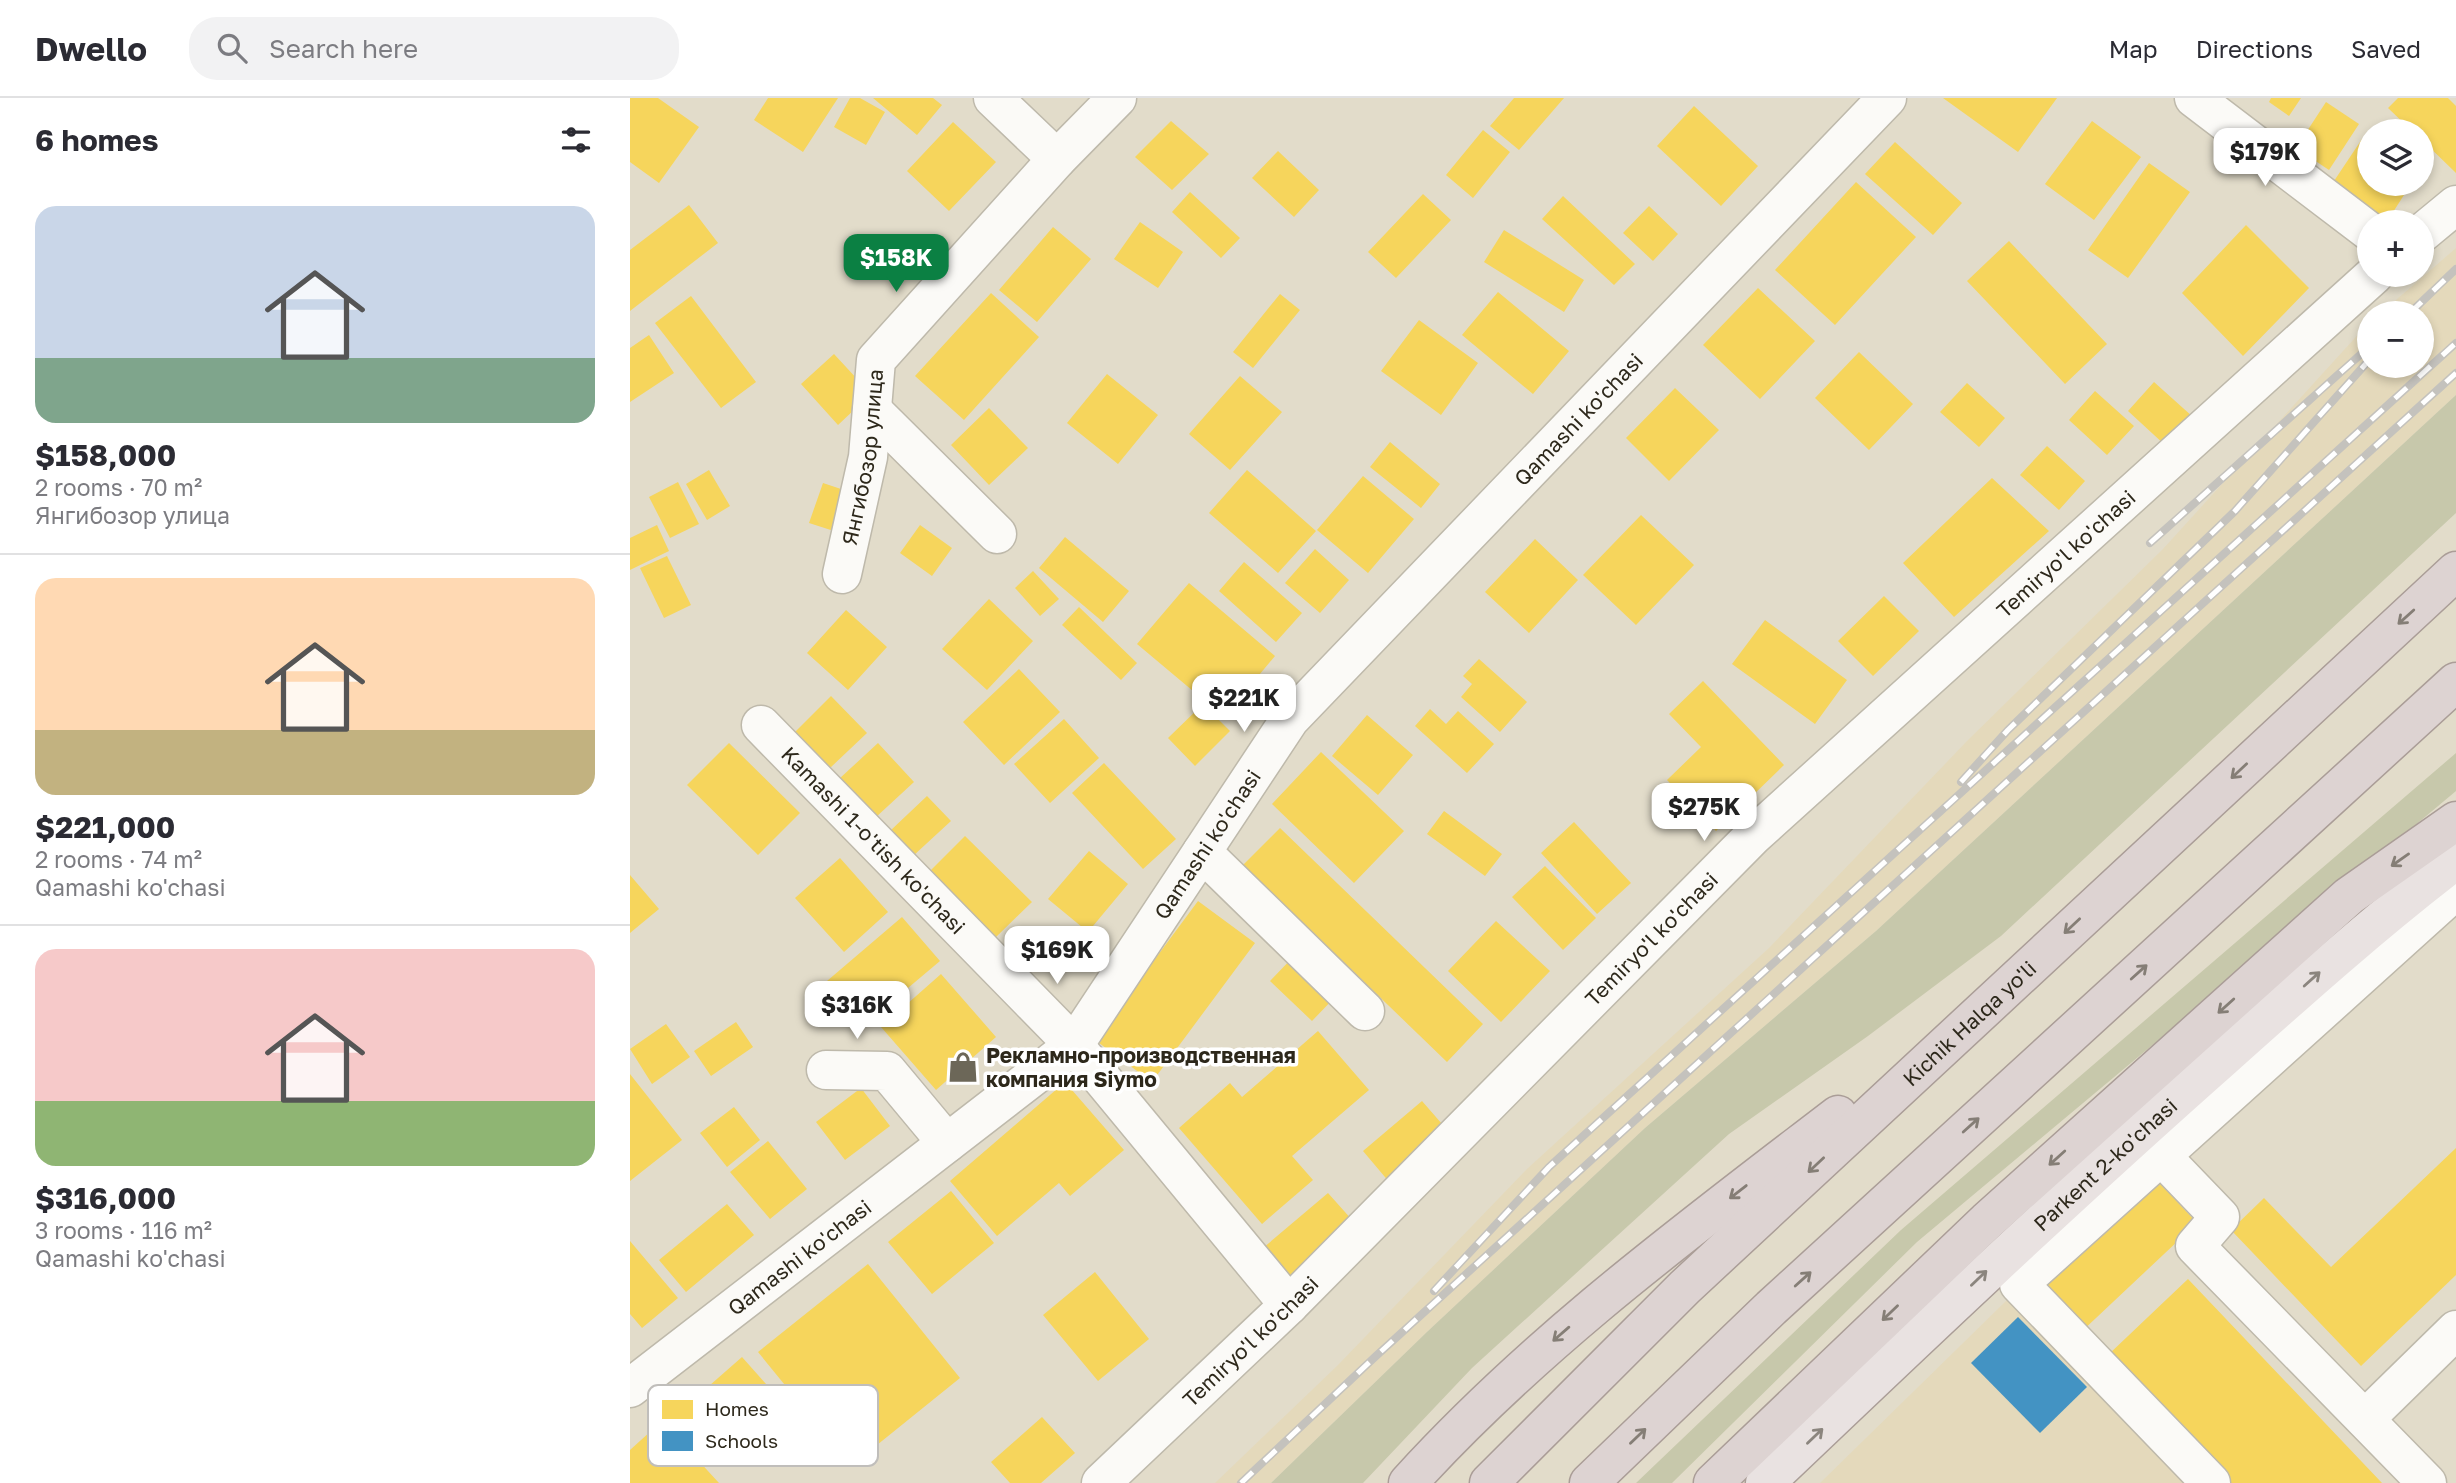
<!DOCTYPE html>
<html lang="en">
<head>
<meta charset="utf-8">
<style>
  body { margin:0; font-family:"Golos Text",sans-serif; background:#f2f2f3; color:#2b2b33; height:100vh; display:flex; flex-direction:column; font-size:26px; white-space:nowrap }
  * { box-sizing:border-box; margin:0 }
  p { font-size:23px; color:#7c7c81 }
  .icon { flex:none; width:38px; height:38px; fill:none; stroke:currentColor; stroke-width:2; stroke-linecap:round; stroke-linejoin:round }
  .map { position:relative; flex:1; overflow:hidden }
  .drawer { display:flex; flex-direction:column; background:#fff; width:630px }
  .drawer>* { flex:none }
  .tools { position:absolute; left:1727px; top:21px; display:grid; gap:14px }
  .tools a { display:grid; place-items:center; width:77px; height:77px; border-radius:50%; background:#fff; box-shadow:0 4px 10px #0003; font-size:35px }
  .price { position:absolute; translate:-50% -60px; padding:0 16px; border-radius:14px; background:#fff; color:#222; font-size:23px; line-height:46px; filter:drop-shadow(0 2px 4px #0008) }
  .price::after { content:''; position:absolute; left:50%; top:42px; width:21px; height:16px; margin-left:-10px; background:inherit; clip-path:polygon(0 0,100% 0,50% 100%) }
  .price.on { background:#0b8043; color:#fff }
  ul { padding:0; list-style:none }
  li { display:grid; align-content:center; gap:14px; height:371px; padding:0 35px }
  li+li { border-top:2px solid #e1e1e2 }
  li span { display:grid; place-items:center; height:217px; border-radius:21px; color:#555 }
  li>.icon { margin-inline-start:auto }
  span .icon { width:126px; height:126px; fill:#fffc; stroke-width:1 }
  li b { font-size:30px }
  h2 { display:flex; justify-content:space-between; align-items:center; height:84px; padding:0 35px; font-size:30px }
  header { display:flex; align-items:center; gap:42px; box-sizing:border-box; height:98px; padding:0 35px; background:#fff; border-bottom:2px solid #e1e1e2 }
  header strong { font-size:33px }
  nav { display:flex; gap:38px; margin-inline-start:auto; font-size:24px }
  .search { width:490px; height:63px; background:#f2f2f3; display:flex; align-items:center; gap:18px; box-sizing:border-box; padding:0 24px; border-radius:28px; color:#7c7c81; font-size:26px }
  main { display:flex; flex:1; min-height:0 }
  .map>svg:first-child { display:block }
</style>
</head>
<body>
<header>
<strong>Dwello</strong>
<div class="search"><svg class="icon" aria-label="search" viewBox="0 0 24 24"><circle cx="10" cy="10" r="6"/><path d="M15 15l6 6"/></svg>Search here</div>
<nav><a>Map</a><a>Directions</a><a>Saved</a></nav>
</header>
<main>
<section class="drawer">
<h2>6 homes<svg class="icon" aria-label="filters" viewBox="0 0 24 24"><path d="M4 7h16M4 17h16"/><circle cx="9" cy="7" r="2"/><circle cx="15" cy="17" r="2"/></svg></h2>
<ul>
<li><span style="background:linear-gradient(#c9d6e8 70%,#7fa58c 0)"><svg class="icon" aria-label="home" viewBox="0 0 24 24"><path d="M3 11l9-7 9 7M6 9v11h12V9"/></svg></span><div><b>$158,000</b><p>2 rooms · 70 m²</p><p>Янгибозор улица</p></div></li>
<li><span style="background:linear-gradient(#ffd9b3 70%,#c2b280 0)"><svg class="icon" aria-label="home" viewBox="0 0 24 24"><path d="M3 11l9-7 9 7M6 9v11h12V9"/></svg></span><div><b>$221,000</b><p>2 rooms · 74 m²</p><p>Qamashi ko'chasi</p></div></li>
<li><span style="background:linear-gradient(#f6c9c9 70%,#8fb573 0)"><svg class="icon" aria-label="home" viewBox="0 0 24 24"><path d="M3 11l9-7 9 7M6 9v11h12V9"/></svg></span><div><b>$316,000</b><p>3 rooms · 116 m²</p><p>Qamashi ko'chasi</p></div></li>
</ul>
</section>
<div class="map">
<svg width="1826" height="1385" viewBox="0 0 1826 1385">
  <rect width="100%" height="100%" fill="#e2dcca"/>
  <path fill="#e4d9bb" d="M1826,150V297L1246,833L1015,1030L798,1233L641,1385H585L707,1268L897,1071L1139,850L1337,643L1533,451L1734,230L1739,226L1740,268H1792V215H1751Z
    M1377,1202L1554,1385H1190Z"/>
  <path fill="#c7c8ab" d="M1826,297V415L1371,838L1238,938L1099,1036L842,1270L733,1385H641L798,1233L1015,1030L1246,833Z
    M1826,655V693L1287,1144L1042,1385H1006L1271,1132Z"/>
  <path fill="#f6d55c" d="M0,0H28L69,29L29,85L0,64Z
    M138,0H208L173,54L124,22Z
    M220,0H230L255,14L236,47L204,29Z
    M243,0H303L312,7L287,37Z
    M884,0H934L889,52L860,28Z
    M1313,0H1427L1388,54Z
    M1641,0H1671L1659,18L1639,4Z
    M1768,0H1818L1826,8V75L1792,42V33H1782L1758,10Z
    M1696,4L1729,26L1699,72L1666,50Z
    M1064,8L1128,68L1091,108L1027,48Z
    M541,23L579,56L542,92L505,59Z
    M1462,23L1511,59L1464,122L1415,86Z
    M323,24L366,64L319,113L277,73Z
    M853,32L880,54L843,100L816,77Z
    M1732,41L1740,46V86H1781L1758,122L1702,86Z
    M1265,44L1332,105L1303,137L1235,76Z
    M648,53L689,92L664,119L622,80Z
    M1519,65L1560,94L1498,180L1458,152Z
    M1226,84L1286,139L1205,227L1145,172Z
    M560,94L610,140L591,160L542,114Z
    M793,96L821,122L766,180L738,154Z
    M933,98L1005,166L984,187L912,121Z
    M59,107L88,145L0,213V152Z
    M1019,108L1048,136L1023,163L993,135Z
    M510,124L553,154L528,190L484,161Z
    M1616,127L1679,190L1613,258L1552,195Z
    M423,129L461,161L407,224L369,192Z
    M874,132L954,182L934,214L854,164Z
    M1379,143L1477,246L1435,286L1337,183Z
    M1128,190L1185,243L1130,301L1073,247Z
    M868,194L939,253L903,296L832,237Z
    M361,195L409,239L334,322L285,278Z
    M650,196L670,212L623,270L603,254Z
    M61,198L126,284L91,310L25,225Z
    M789,222L848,265L811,317L751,273Z
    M19,237L44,275L0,304V250Z
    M1229,254L1283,306L1239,352L1185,300Z
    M204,256L241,296L208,327L171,286Z
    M477,276L528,317L488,366L437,325Z
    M610,278L652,314L600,372L559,336Z
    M1524,284L1563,319L1536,348L1498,313Z
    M1337,285L1375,320L1349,349L1310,314Z
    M1045,290L1089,332L1039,383L996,340Z
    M1465,293L1504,328L1477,357L1439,322Z
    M359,310L398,350L359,387L321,347Z
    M760,344L810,386L791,410L740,369Z
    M1417,348L1455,383L1429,412L1390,377Z
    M79,372L100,408L77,422L56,386Z
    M617,372L686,433L648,475L579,415Z
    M733,378L784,421L738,475L687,432Z
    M1362,380L1419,433L1324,519L1273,465Z
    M48,384L69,426L40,440L19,399Z
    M193,385L220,394L207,434L179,425Z
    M1011,417L1064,467L1006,527L953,477Z
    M27,427L39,453L0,472V440Z
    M290,427L322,450L302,478L270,455Z
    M435,439L499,493L473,524L409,470Z
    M905,441L948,482L899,535L855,494Z
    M685,451L719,482L690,515L655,485Z
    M37,458L61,507L34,520L10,470Z
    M614,464L672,515L646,544L589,493Z
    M403,473L429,501L410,518L385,490Z
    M559,485L645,558L594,619L507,546Z
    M1254,498L1289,533L1243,578L1208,543Z
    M359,501L403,543L357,592L312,551Z
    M449,509L507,565L491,582L432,527Z
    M216,512L257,549L218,592L177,555Z
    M1135,522L1217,582L1185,626L1102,566Z
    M849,561L897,604L870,634L831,599L842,586L833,578Z
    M389,571L430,614L374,667L333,624Z
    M1073,583L1154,667L1086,733L1037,682L1071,649L1039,616Z
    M201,598L237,635L200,670L165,634Z
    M573,606L600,633L565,668L538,640Z
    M800,611L816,626L828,613L864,646L837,675L785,628Z
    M737,617L783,657L748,697L702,658Z
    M434,621L469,660L420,705L384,666Z
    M99,645L170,715L128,757L57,687Z
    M248,645L284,684L245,720L209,681Z
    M691,654L774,733L724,785L642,706Z
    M474,665L546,741L513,771L442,695Z
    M297,698L321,723L283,758L260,733Z
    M814,713L872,756L855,778L797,736Z
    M944,724L1001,785L967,816L911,755Z
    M650,730L853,926L817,964L613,767Z
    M335,738L402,804L366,839L300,773Z
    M459,753L498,786L458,834L418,801Z
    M210,760L258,814L214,854L165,800Z
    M915,768L966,820L933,852L882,799Z
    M0,777L29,811L0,835Z
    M568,803L625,845L522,984L465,942Z
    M272,819L310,863L234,927L197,883Z
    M866,823L920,873L871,924L818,873Z
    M665,857L707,897L682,923L640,883Z
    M311,876L366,939L306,992L251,929Z
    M106,924L123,949L81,978L64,953Z
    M36,926L60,959L22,986L0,951Z
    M688,933L739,992L662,1058L683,1082L632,1126L549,1030L600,985L612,999Z
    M0,976L52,1042L0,1083Z
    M435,984L494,1052L440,1098L429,1085L367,1138L320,1083Z
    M231,990L260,1028L215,1062L186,1024Z
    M792,1003L819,1034L760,1085L733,1053Z
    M104,1009L130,1042L97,1069L70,1035Z
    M138,1043L177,1091L140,1121L100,1074Z
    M1826,1050V1177L1731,1268L1601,1132L1634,1100L1701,1169Z
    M1528,1083L1567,1125L1449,1236L1409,1195Z
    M321,1093L364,1145L302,1196L258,1144Z
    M698,1095L723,1123L658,1179L633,1150Z
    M97,1106L124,1137L56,1194L29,1162Z
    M0,1143L48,1200L12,1230L0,1216Z
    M238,1166L330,1280L221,1368L128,1254Z
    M465,1174L519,1241L468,1283L413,1217Z
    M1558,1181L1752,1385H1599L1478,1257Z
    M112,1259L152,1304L87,1361L47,1316Z
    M412,1319L445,1355L411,1385H380L361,1364Z
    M32,1323L89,1385H0V1352Z"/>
  <path fill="#4393c3" d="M1388,1219L1457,1289L1410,1335L1341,1265Z"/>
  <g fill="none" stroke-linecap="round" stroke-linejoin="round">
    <defs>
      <g id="minor">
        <path d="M363,0L427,61"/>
        <path d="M1564,0L1740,134"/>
        <path d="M1792,135L1826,107"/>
        <path d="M242,312L367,436"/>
        <path id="s1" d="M212,476L238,359L246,262L427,61L487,0"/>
        <path id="s2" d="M131,627L444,947L659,1207"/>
        <path d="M572,754L735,913"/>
        <path d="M196,972L257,973L317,1045"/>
        <path d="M1514,1040L1590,1119L1565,1148L1797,1385"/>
        <path id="s3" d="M0,1290L444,947L660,621L1257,0"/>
        <path d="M1735,1321L1826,1232"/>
        <path id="s4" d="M471,1385L659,1207L1123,738L1744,177"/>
        <path d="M1581,1385L1389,1186L1826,792"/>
      </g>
      <g id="major">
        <path id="s5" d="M1135,1385C1286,1241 1437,1098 1593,960C1669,892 1745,824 1826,762"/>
      </g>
      <g id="highway">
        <path d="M778,1385C905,1245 1058,1132 1208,1017"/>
        <path id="s6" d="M859,1385L1055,1189L1826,473"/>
        <path d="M959,1385L1141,1210L1826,584"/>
        <path d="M1083,1385L1357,1123L1719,798L1826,723"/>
      </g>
    </defs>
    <use href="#minor" stroke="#beb9ab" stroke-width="41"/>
    <use href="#major" stroke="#aa9d97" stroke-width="41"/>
    <use href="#highway" stroke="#aa9d97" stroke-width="41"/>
    <use href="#minor" stroke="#fbfaf7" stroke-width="38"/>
    <use href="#major" stroke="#e9e2e1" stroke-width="38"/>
    <use href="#highway" stroke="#ddd3d2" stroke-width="38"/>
    <defs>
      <path id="rail" d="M1780,215L1826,171
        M1520,445L1740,248
        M1331,684L1378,632L1605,413L1740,261
        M804,1193L919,1069L1826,245
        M611,1385L746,1258L1826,275"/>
    </defs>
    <use href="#rail" stroke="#c4c2bd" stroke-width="8"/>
    <use href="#rail" stroke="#fff" stroke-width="5" stroke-dasharray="16" stroke-linecap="butt"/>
  </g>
  <defs><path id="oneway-shaft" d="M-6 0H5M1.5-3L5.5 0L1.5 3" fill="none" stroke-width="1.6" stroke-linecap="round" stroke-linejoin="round" transform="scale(1.75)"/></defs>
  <g stroke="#857e76">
    <use href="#oneway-shaft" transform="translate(1776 519) rotate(138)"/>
    <use href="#oneway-shaft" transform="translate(1609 673) rotate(137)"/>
    <use href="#oneway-shaft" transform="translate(1770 762) rotate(145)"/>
    <use href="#oneway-shaft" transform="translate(1442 828) rotate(137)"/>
    <use href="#oneway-shaft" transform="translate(1509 874) rotate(-42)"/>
    <use href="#oneway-shaft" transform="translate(1596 908) rotate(138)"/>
    <use href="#oneway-shaft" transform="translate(1341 1027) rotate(-42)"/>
    <use href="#oneway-shaft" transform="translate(1427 1060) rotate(138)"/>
    <use href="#oneway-shaft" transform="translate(1186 1067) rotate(137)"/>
    <use href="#oneway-shaft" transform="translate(1108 1094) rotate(142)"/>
    <use href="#oneway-shaft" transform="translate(1173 1181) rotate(-42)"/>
    <use href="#oneway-shaft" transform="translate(1260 1215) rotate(136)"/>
    <use href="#oneway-shaft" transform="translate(931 1236) rotate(139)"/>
    <use href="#oneway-shaft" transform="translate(1008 1338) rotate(-44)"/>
  </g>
  <g stroke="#8b857e">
    <use href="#oneway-shaft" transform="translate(1682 881) rotate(-42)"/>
    <use href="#oneway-shaft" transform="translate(1349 1180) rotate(-44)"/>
    <use href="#oneway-shaft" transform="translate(1185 1338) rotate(-44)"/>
  </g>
  <defs>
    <symbol id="shop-bare" viewBox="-9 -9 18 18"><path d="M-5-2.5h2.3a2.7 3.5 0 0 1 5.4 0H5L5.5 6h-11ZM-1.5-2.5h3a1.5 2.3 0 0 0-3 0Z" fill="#6c6758" stroke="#fff" stroke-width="2.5" paint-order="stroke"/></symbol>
  </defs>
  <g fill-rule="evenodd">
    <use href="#shop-bare" x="311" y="947" width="44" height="44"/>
  </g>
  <g text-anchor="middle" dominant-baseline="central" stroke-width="7" stroke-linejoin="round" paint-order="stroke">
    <g font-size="21" fill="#2d281b" stroke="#fff">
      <text stroke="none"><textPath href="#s3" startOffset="1368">Qamashi ko'chasi</textPath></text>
      <text stroke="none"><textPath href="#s1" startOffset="119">Янгибозор улица</textPath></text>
      <text stroke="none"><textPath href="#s4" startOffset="1340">Temiryo'l ko'chasi</textPath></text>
      <text stroke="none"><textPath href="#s2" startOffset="161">Kamashi 1-o'tish ko'chasi</textPath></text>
      <text stroke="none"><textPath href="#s3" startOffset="802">Qamashi ko'chasi</textPath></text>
      <text stroke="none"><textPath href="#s4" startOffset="774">Temiryo'l ko'chasi</textPath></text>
      <text stroke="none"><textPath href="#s6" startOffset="665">Kichik Halqa yo'li</textPath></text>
      <text stroke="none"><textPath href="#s5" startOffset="466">Parkent 2-ko'chasi</textPath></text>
      <text stroke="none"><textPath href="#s3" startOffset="214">Qamashi ko'chasi</textPath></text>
      <text stroke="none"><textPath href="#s4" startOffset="206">Temiryo'l ko'chasi</textPath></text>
    </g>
    <g font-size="21" font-weight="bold" fill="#2d281b" stroke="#fff" text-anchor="start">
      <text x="356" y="957">Рекламно-производственная<tspan x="356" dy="24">компания Siymo</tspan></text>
    </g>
  </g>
  <rect x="18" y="1287" width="230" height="81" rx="10" fill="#fff" stroke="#c0bebb" stroke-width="2"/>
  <rect x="32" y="1302" width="31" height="19" fill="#f6d55c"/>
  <rect x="32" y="1333" width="31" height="20" fill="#4393c3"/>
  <g font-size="19" fill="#2d281b">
    <text x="75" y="1318">Homes</text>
    <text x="75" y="1350">Schools</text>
  </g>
</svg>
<div class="tools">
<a><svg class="icon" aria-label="layers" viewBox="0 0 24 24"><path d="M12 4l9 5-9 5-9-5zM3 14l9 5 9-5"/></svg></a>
<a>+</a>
<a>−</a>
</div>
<b class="price" style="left:1635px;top:90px">$179K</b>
<b class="price on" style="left:266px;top:196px">$158K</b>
<b class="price" style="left:614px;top:636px">$221K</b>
<b class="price" style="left:1074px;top:745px">$275K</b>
<b class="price" style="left:427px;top:888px">$169K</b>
<b class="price" style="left:227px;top:943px">$316K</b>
</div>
</main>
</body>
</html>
